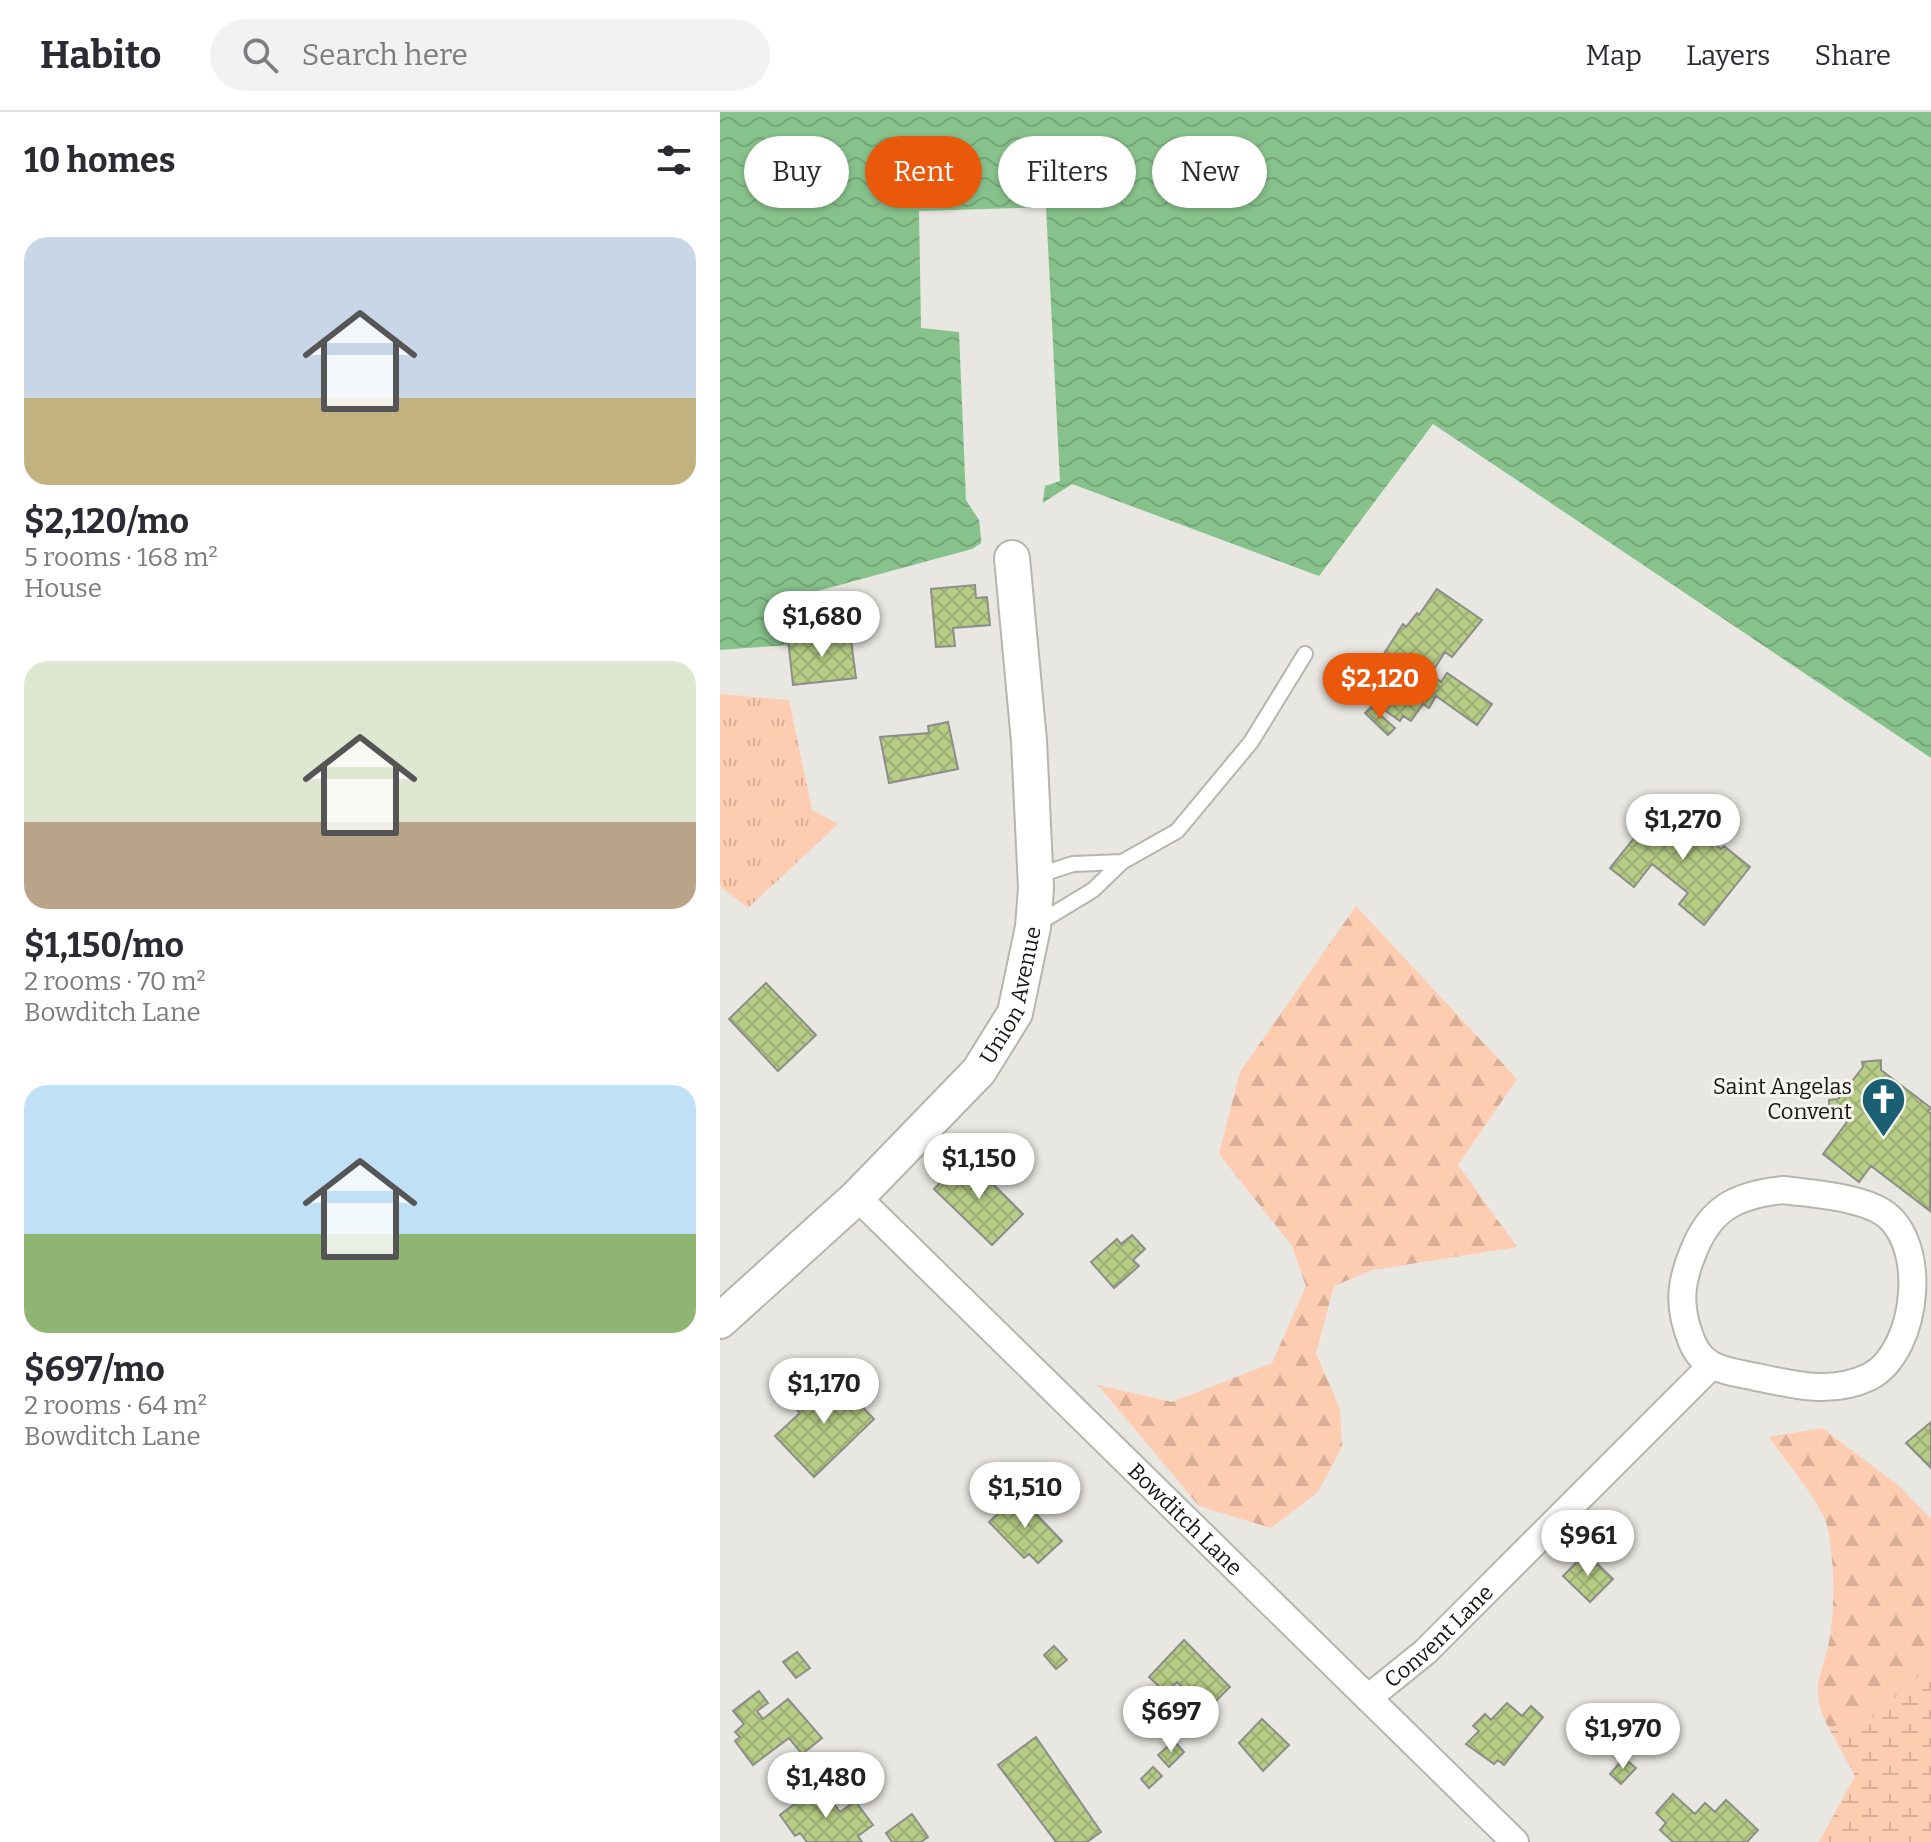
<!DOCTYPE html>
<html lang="en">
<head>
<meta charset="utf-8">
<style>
  body { margin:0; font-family:Bitter,serif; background:#f2f2f3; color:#2b2b33; height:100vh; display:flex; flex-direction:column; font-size:30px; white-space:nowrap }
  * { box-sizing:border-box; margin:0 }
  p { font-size:26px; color:#7c7c81 }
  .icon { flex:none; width:44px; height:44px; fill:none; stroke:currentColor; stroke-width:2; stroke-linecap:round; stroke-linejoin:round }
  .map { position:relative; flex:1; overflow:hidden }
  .sheet { display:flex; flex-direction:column; background:#fff; width:720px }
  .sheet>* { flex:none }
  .top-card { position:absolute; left:24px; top:24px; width:760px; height:72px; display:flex; gap:16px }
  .price { position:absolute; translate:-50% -68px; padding:0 18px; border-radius:28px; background:#fff; color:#222; font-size:26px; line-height:52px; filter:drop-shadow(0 2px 4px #0008) }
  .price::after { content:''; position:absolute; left:50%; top:48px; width:24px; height:18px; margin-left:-12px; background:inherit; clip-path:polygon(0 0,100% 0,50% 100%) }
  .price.selected { background:#ea580c; color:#fff }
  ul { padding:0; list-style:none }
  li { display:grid; align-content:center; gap:16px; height:424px; padding:0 24px }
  li span { display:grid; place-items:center; height:248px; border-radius:24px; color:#555 }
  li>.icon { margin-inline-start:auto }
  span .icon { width:144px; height:144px; fill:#fffc; stroke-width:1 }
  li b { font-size:34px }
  h2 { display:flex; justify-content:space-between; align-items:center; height:96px; padding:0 24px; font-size:34px }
  .chip { padding:0 28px; border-radius:36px; background:#fff; box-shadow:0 2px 6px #0004; font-size:28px; line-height:72px }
  .chip.selected { background:#ea580c; color:#fff }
  header { display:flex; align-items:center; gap:48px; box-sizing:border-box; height:112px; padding:0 40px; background:#fff; border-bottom:2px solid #e1e1e2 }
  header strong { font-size:38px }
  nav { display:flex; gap:44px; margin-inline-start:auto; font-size:28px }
  .search { width:560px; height:72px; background:#f2f2f3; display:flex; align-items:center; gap:20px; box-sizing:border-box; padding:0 28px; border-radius:44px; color:#7c7c81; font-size:30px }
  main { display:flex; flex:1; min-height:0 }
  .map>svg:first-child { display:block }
</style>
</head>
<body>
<header>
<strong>Habito</strong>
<div class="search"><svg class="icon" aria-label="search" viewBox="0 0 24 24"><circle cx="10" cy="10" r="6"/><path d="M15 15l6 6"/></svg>Search here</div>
<nav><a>Map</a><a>Layers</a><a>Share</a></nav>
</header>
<main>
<section class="sheet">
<h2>10 homes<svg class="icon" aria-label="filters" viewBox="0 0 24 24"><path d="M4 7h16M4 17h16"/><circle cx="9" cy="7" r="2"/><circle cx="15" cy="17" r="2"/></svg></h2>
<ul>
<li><span style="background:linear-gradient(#c9d6e8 65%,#c2b280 0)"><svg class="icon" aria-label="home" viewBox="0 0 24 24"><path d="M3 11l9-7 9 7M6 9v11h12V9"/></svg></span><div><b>$2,120/mo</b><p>5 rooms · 168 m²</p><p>House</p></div></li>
<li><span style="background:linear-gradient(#dfe7d0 65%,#b9a48a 0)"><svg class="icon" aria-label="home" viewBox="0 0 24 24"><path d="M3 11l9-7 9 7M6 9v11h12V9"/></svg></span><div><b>$1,150/mo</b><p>2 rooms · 70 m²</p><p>Bowditch Lane</p></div></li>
<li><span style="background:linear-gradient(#bfe0f5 60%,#8fb573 0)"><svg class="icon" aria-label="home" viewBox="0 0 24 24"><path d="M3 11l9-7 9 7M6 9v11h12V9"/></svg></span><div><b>$697/mo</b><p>2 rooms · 64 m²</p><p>Bowditch Lane</p></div></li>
</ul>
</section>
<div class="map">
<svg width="1211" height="1730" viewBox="0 0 1211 1730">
  <defs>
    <pattern id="grass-tufts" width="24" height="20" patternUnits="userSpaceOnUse" patternTransform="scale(2)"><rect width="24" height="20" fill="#feccb1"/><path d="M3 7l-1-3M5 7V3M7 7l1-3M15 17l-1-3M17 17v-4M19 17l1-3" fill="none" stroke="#d9ae97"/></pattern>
    <pattern id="forest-firs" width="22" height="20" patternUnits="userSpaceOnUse" patternTransform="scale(2)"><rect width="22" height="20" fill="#feccb1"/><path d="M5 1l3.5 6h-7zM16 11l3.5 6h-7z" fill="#d9ae97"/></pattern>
    <pattern id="wetland-marsh" width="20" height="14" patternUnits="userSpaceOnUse" patternTransform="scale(2)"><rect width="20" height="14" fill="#feccb1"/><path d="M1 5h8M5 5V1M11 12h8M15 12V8" fill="none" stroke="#d9ae97"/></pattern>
    <pattern id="water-waves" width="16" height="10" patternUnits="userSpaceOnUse" patternTransform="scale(2)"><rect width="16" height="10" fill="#87c28c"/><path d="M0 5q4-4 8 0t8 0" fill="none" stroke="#74a678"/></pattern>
    <pattern id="building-cross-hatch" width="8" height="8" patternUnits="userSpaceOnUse" patternTransform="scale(2)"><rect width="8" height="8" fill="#b7cd86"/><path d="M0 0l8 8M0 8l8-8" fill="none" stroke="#9daf73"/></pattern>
  </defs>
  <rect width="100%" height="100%" fill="#e8e7e2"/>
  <path fill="url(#grass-tufts)" d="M0,582L69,588L92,698L118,712L28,796L0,774Z"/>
  <path fill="url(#forest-firs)" d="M636,794L797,967L738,1053L797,1135L653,1158L614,1174L596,1241L620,1297L622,1335L598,1380L551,1416L479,1394L378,1273L452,1290L552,1251L586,1174L572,1134L499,1042L520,960Z
    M1102,1316L1179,1374L1211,1407V1553L1148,1610L1110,1618C1085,1574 1106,1561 1111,1517C1115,1484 1114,1446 1107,1413C1103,1394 1062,1344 1049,1325Z"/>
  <path fill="url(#wetland-marsh)" d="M1211,1553V1730H1099L1135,1664L1110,1618L1148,1610Z"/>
  <path fill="url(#water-waves)" d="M0,0H1211V646L713,312L599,464L352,372L252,437L68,487L70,533L0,538Z"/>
  <path fill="#e8e7e2" d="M326,95L340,369L325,374L322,396L262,436L259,408L246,388L239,220L201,216L199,99Z"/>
  <path fill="url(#building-cross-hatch)" stroke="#8c8e89" stroke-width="2" d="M255,473L256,486L267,485L270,513L233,516L235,534L216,535L211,477Z
    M717,477L762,508L732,545L725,540L711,562L721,570L727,561L772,592L757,613L716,584L709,596L703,592L691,609L683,604L680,609L652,589L671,561L658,551L683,512L686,515L697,501L699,503Z
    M130,520L136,566L73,573L68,527Z
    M651,595L675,616L668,623L645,601Z
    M228,610L238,657L169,671L160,625L209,621L208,614Z
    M943,690L1001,737L1004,734L1030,755L984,813L959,792L968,781L932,752L914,775L890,756Z
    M46,871L96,923L58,959L9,907Z
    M1161,948V958L1211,996L1208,999L1211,1002L1210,1099L1151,1054L1139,1070L1103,1042L1127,1010L1118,1004H1110L1109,988L1118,987L1143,955L1142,950Z
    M246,1045L303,1102L272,1133L214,1077Z
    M412,1123L425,1137L413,1148L419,1154L394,1176L371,1150L397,1127L401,1132Z
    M112,1263L154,1307L94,1365L55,1324L80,1301L76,1297Z
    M1211,1310V1356L1186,1331Z
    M298,1383L342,1429L318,1451L309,1442L304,1446L269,1410Z
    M866,1441L893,1467L870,1490L843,1464Z
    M464,1528L510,1575L485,1600L477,1593L470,1601L460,1591L469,1582L457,1570L446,1581L429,1565Z
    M334,1534L347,1548L336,1557L324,1543Z
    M77,1540L90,1556L76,1566L63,1550Z
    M39,1579L48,1591L37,1599L43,1607L68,1587L102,1626L82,1642L69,1626L33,1653L15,1629L20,1625L15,1620L24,1612L13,1599Z
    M787,1591L802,1604L811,1594L823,1605L784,1653L778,1648L774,1652L746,1632L759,1619L753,1614L765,1602L771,1608Z
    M542,1607L569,1633L543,1659L519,1631Z
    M316,1625L381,1720L367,1730H336L278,1653Z
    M454,1629L464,1640L449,1655L438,1643Z
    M904,1646L916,1656L901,1672L890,1662Z
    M433,1655L442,1664L429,1676L421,1667Z
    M100,1673L120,1700L135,1689L153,1713L138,1724L142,1730H87L80,1721L75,1724L60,1703Z
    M953,1682L975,1702L985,1691L995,1700L1006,1688L1038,1718L1027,1730H953L940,1718L946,1711L936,1701Z
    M192,1702L208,1725L201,1730H172L166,1721Z"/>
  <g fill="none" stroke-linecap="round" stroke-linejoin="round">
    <defs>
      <path id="service" d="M316,764L353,752L402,750
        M317,812L373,778L402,750L457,719L531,630L585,542"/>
      <g id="minor">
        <path d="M1063,1078C1094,1082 1129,1084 1157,1097C1211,1123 1199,1240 1149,1265C1111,1283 1075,1273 1036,1265C1009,1259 984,1259 972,1230C959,1198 959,1175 972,1143C989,1097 1015,1083 1063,1078Z"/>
        <path id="s1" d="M137,1085L795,1730"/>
        <path id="s2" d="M648,1586L705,1540L990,1255"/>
      </g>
      <g id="tertiary">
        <path id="s3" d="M0,1209L137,1085L259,959L295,901L313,815L316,776L309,629L292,446"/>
      </g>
    </defs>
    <use href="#service" stroke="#b6b6b0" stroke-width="18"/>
    <use href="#minor" stroke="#b6b6b0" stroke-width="30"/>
    <use href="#tertiary" stroke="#b6b6b0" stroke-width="38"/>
    <use href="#service" stroke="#fff" stroke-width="14"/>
    <use href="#minor" stroke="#fff" stroke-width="26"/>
    <use href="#tertiary" stroke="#fff" stroke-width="34"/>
  </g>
  <defs>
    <symbol id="church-pin" viewBox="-11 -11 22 30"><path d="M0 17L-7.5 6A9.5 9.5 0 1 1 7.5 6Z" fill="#1b5f72" stroke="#f6f5ef"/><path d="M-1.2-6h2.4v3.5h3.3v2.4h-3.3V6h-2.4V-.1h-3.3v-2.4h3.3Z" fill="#fff"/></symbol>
  </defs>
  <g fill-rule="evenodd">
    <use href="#church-pin" x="1138" y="962" width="51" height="69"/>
  </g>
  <g text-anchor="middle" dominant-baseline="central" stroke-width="6" stroke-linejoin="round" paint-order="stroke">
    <g font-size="22" fill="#161514" stroke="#f6f5ef">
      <text stroke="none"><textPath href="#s3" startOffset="444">Union Avenue</textPath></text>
      <text stroke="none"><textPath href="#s1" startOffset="460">Bowditch Lane</textPath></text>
      <text stroke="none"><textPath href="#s2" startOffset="94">Convent Lane</textPath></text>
    </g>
    <g font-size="22" fill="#161514" stroke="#f6f5ef" text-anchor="end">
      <text x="1132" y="974">Saint Angelas<tspan x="1132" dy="25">Convent</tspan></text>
    </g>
  </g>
</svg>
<b class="price" style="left:102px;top:547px">$1,680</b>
<b class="price selected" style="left:660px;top:609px">$2,120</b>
<b class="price" style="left:963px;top:750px">$1,270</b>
<b class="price" style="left:259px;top:1089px">$1,150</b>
<b class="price" style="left:104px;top:1314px">$1,170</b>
<b class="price" style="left:305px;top:1418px">$1,510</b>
<b class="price" style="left:868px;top:1466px">$961</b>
<b class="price" style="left:451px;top:1642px">$697</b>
<b class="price" style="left:903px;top:1659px">$1,970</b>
<b class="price" style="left:106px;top:1708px">$1,480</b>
<div class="top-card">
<a class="chip">Buy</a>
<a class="chip selected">Rent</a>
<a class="chip">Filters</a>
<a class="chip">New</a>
</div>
</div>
</main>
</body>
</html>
